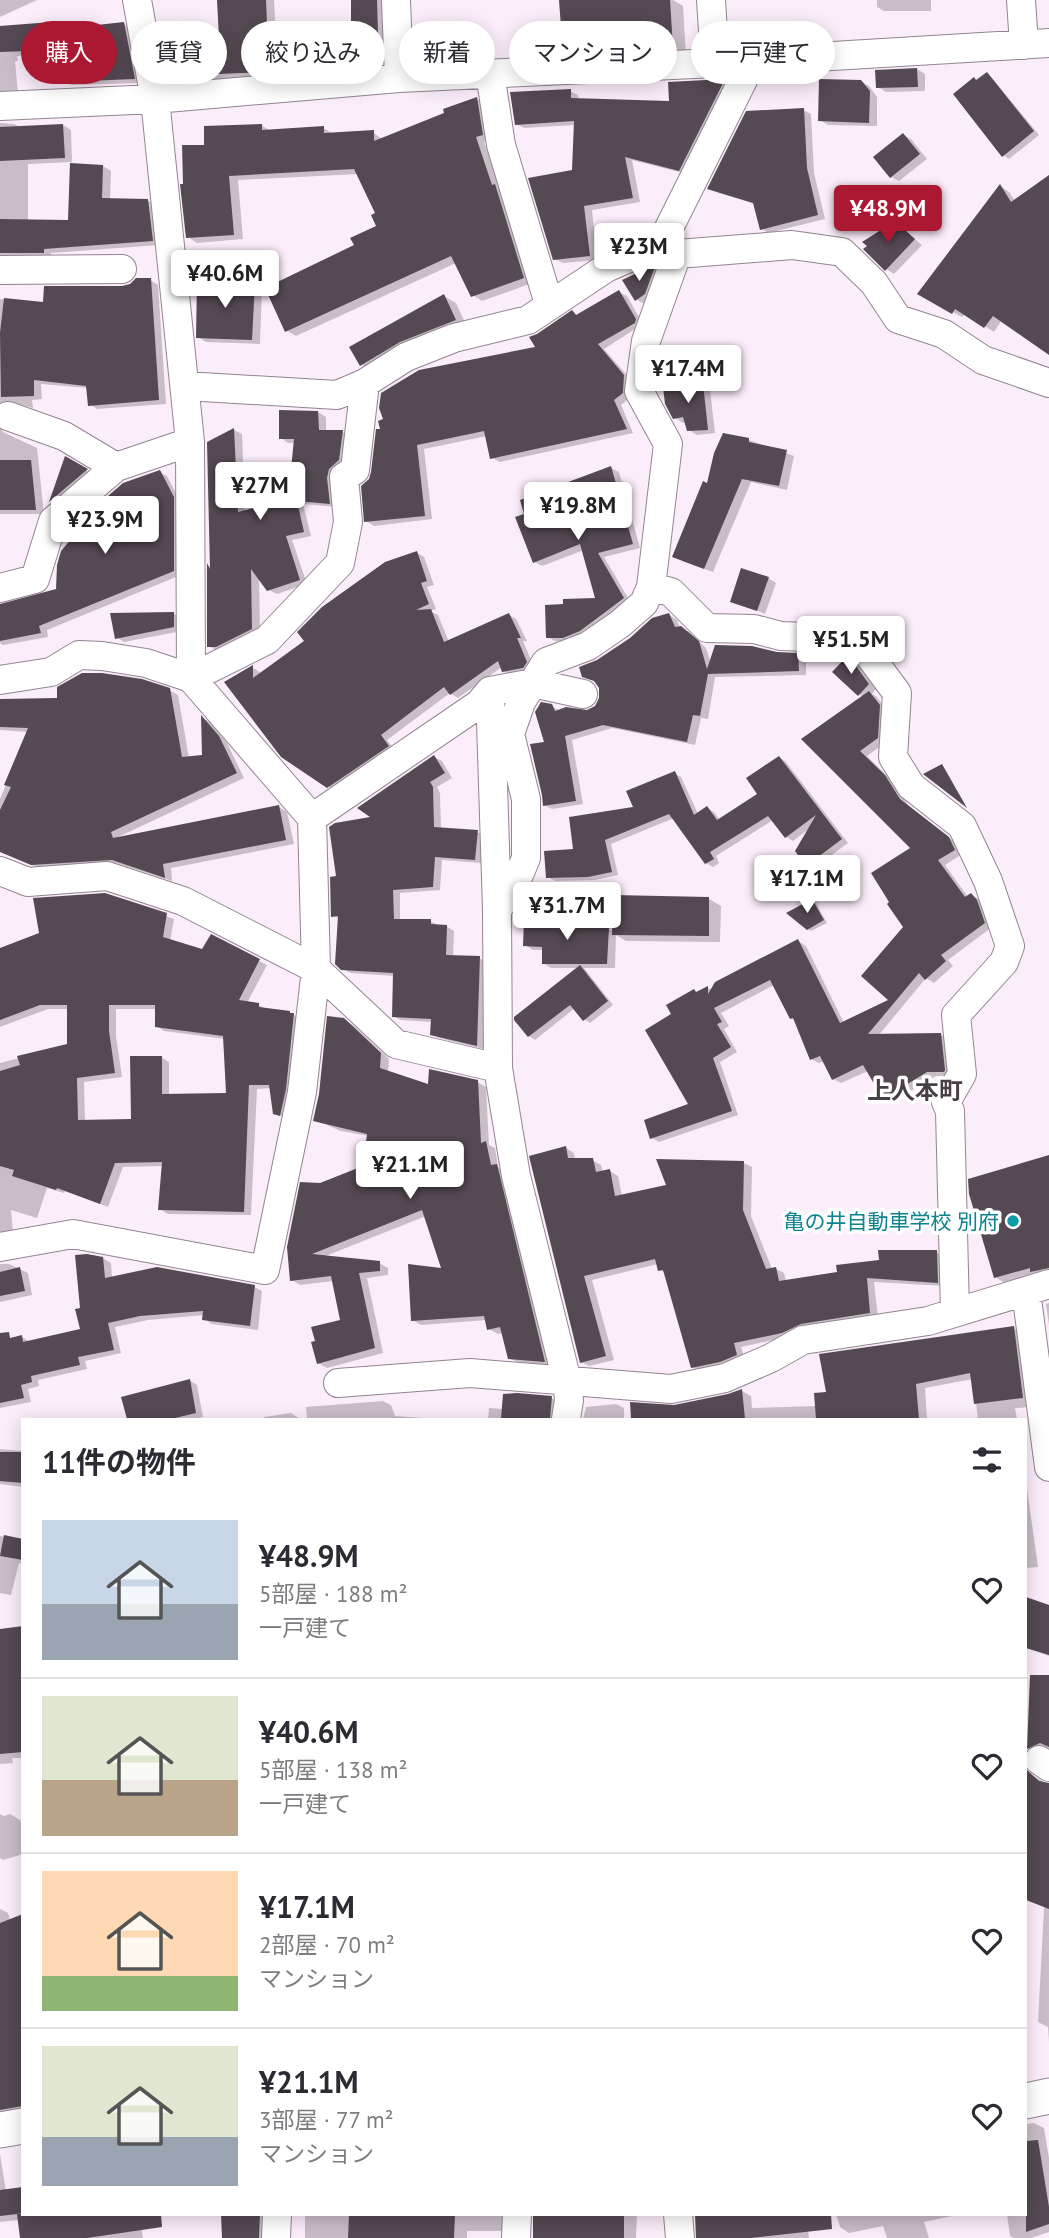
<!DOCTYPE html>
<html lang="ja">
<head>
<meta charset="utf-8">
<style>
  body { margin:0; font-family:"PT Sans","Noto Sans JP",sans-serif; background:#f2f2f3; color:#2b2b33; height:100vh; display:flex; flex-direction:column; font-size:26px; white-space:nowrap }
  * { box-sizing:border-box; margin:0 }
  p { font-size:23px; color:#7c7c81 }
  .icon { flex:none; width:38px; height:38px; fill:none; stroke:currentColor; stroke-width:2; stroke-linecap:round; stroke-linejoin:round }
  .map { position:relative; flex:1; overflow:hidden }
  .sheet { position:absolute; left:21px; top:1418px; width:1006px; height:798px; display:flex; flex-direction:column; background:#fff; border-radius:0px; box-shadow:0 4px 18px #0003 }
  .sheet>* { flex:none }
  .guide { position:absolute; left:21px; top:21px; width:1008px; height:63px; display:flex; gap:14px }
  .price { position:absolute; translate:-50% -60px; padding:0 16px; border-radius:7px; background:#fff; color:#222; font-size:23px; line-height:46px; filter:drop-shadow(0 2px 4px #0008) }
  .price::after { content:''; position:absolute; left:50%; top:42px; width:21px; height:16px; margin-left:-10px; background:inherit; clip-path:polygon(0 0,100% 0,50% 100%) }
  .price.active { background:#ac1732; color:#fff }
  ul { padding:0; list-style:none }
  li { display:flex; align-items:center; gap:21px; height:175px; padding:0 21px }
  li+li { border-top:2px solid #e1e1e2 }
  li span { display:grid; place-items:center; flex:none; width:196px; height:140px; border-radius:0px; color:#555 }
  li>.icon { margin-inline-start:auto }
  span .icon { width:84px; height:84px; fill:#fffc; stroke-width:1 }
  li b { font-size:30px }
  h2 { display:flex; justify-content:space-between; align-items:center; height:84px; padding:0 21px; font-size:30px }
  .tag { padding:0 24px; border-radius:32px; background:#fff; box-shadow:0 4px 18px #0003; font-size:24px; line-height:63px }
  .tag.active { background:#ac1732; color:#fff }
  .map>svg:first-child { display:block }
</style>
</head>
<body>
<div class="map">
<svg width="1049" height="2238" viewBox="0 0 1049 2238">
  <rect width="100%" height="100%" fill="#fcedfa"/>
  <path fill="#0003" fill-rule="evenodd" d="M0,0H37L0,17Z
    M219,0H274L278,76L179,81L169,75L221,41Z
    M352,0H389L390,41H365L353,34Z
    M561,0H673L683,6L686,56L578,61L564,53Z
    M877,0H931V11H884L877,7Z
    M50,24L59,31L124,24L132,29L142,83L72,85L64,81L61,54L17,56L18,61H15L18,93L0,96V28Z
    M917,69L925,74V91L886,92L878,87Z
    M987,74L992,78L1039,135L1009,159L1003,155L978,81Z
    M724,81L732,85L687,174L632,160L640,202L592,210L597,260L563,263L555,259L573,172L576,125L524,128L516,124L570,91L578,95L579,100L671,103L670,84Z
    M860,81L869,86L877,97V126L828,125L820,120Z
    M477,99L486,105L492,140L484,142L532,283L482,301L473,295L456,263L296,336L286,330L356,245L378,227L377,214L358,174L238,180L243,239L197,243L188,237L206,146L261,125L271,131L323,128L334,134L373,132L383,140Z
    M803,110L811,114L814,173L825,219L768,233L761,228L755,204L717,192Z
    M0,123L14,124L20,127L63,125L71,130L72,162L28,164V221L69,222L72,165L103,166L111,171L110,200L148,201L156,205L160,245L51,253V257L0,261Z
    M904,135L912,140L927,159L899,181L891,177Z
    M1049,178V353L1002,320L994,332L965,314L962,317L919,294L1000,186L1009,192L1015,201Z
    M895,223L922,245L894,274L886,269Z
    M656,266L663,271L653,298L644,304L636,299L624,280Z
    M150,280L158,285L166,404L97,409L90,404L88,388L41,384L42,399L32,400L33,408L15,403L6,407L0,415V299L45,304Z
    M254,284L262,289L260,344L206,342L198,337Z
    M619,292L627,296L643,324L604,349L632,381L631,397L621,405L633,433L500,462L492,458L487,436L424,449L432,519L374,526L366,521L363,486L538,348L572,312L578,316Z
    M444,296L456,303L467,327L374,372L362,365Z
    M702,385L710,390L715,433L697,435L689,430L686,422L683,423L675,418Z
    M318,412L326,417V432H342L350,436L337,507L303,504L311,536L292,540L307,584L277,594L269,590L259,576L260,633L217,651L209,646V566L212,568L208,443L234,430L242,434L245,512L290,501L296,443H288L281,438Z
    M0,426L3,432L37,448L44,514H0Z
    M749,440L794,456L787,490L751,482L713,572L682,561Z
    M66,459L89,472L54,503L51,501Z
    M611,468L619,472L640,548L604,557L631,603L572,641H555L548,637L597,600L584,550L542,566L535,562Z
    M159,472L167,476L181,503V575L47,630L48,637L3,645L0,643V605L58,591Z
    M417,553L424,557L434,585L427,587L436,609L430,611L438,615L449,642L509,615L516,619L527,641H523L534,667L530,672L511,675L503,671L502,667L458,698L450,693L387,740L395,750L336,791L328,786L227,683L253,668L260,672V675Z
    M768,578L776,583L765,614L732,601Z
    M174,614L182,618V631L124,642L116,637Z
    M669,615L677,620L680,628L689,632L706,648L711,663L777,654L798,655L806,660V675L715,677L708,719L701,718L695,745L612,728L572,740L583,804L552,809L544,805L547,743L551,706L560,711L588,712L596,707L601,699L600,688L596,682L584,676L598,661Z
    M848,657L856,662L876,689L872,694L877,697L887,711L885,743L867,756L892,781L909,806L956,843L962,854L945,865L968,897L971,895L979,899L985,906L992,927L948,960L953,966L934,983L926,978L878,1036L941,1035L949,1039L952,1076H936L892,1102L884,1097L868,1071L841,1083L833,1079L824,1061L819,1063L811,1059L796,1021L791,1018L774,985L721,1013L729,1026L724,1029L737,1052L720,1062L738,1115L659,1142L652,1138L690,1105L674,1015L697,993L708,988L712,990L798,941L806,946L844,1023L892,1000L905,927L913,849L804,740L863,697L859,694Z
    M169,690L178,695L189,758L204,756L203,718L210,722L227,743L244,778L116,838L279,807L287,812L294,844L171,868L172,881L116,863L41,869L0,851V799L28,732L0,730V700H58Z
    M434,757L442,761L452,778L437,787L440,793L441,829L477,832L485,836L482,863L442,860L440,890L400,893V921H430L438,925L446,926L454,931L453,957L479,958L486,962L484,1049L439,1038L432,1034V1022L401,1020L393,1016L395,976L351,973L343,969L340,919L333,916L338,878L375,818Z
    M780,758L786,762L848,843L814,868L807,864L810,828L793,841L786,837L773,820L716,856L719,863L713,867L706,863L674,818L611,844L618,875L595,880L555,881L548,877L575,851L636,808L674,773L681,777L698,814L707,808L714,812L720,820L760,794Z
    M105,895L174,919L170,941L203,951L211,936L267,965L247,1003L259,1005L267,1010L289,1012L301,1019L288,1119L274,1113L272,1088L257,1089L251,1215L168,1214L160,1209L163,1166L123,1167L108,1207L65,1191L64,1193L47,1188L37,1218L11,1210L13,1233L0,1237V1063L69,1045V1009H48L0,1027V956ZM116,1009H156V1026L164,1031L225,1039L227,1095L169,1096V1062L161,1057L133,1121L85,1122L84,1082L122,1077L116,1036Z
    M709,899L721,906L720,942L626,941L616,935L615,968H584L613,1005L590,1023L584,1019L575,1008L535,1040L529,1036L580,968H551L543,963L544,950H533L525,945L565,923L572,927L608,929L614,932Z
    M812,901L816,903L827,923L811,931L808,929Z
    M343,1020L353,1025L389,1059L388,1073L430,1086L477,1082L486,1087L489,1145L495,1148L498,1167L505,1171L553,1366L519,1363L510,1358L503,1333L498,1334L489,1329L487,1320L421,1325L412,1320L444,1270L426,1216L323,1257L379,1263L388,1268V1275L367,1278L383,1353L327,1368L318,1363L342,1321L334,1281L300,1285L292,1280L321,1185L365,1167L369,1136L341,1131L315,1120Z
    M566,1148L574,1153L575,1160H592L601,1165L603,1173L610,1171L618,1176L622,1196L668,1187L744,1163L752,1167L751,1216L772,1269H776L784,1273L786,1281L839,1273L936,1252L945,1257V1286L874,1282L878,1317L741,1347L745,1359L701,1372L692,1367L665,1273L659,1269L658,1264L592,1280L614,1360L589,1366L581,1362Z
    M1049,1157V1275L1041,1277L1036,1273L1005,1283L995,1277Z
    M103,1258L111,1263L112,1278L254,1287L262,1291L258,1330L212,1324L204,1319L205,1315L148,1320L115,1327L121,1353L85,1361L87,1369L38,1380L39,1386L28,1389L31,1402L0,1408V1342L22,1337L30,1342L82,1331V1309Z
    M0,1264H9L28,1273L32,1295L0,1302Z
    M1049,1303V1325L1046,1304Z
    M1013,1328L1023,1333L1032,1407L1015,1408L1017,1419H978L973,1379L925,1388L927,1419H644L641,1405L674,1407L742,1391L751,1396L752,1408L816,1406L828,1393Z
    M189,1380L197,1385L203,1417L193,1419H129L124,1398Z
    M551,1398L559,1402L558,1419H488L489,1408L503,1409Z
    M383,1401L391,1405L395,1416L437,1419H307L306,1407Z
    M616,1404L624,1408V1419H583L586,1407Z
    M291,1413L300,1419H264V1417Z
    M0,1449L23,1451V1564L19,1563L11,1595L0,1593V1536L22,1540L23,1487L0,1484Z
    M1026,1481L1038,1567L1026,1568Z
    M1026,1599L1049,1606V1656L1026,1648Z
    M1049,1694V1748L1038,1753L1029,1748Z
    M23,1724V1758H12L13,1763L0,1764V1726Z
    M1028,1773L1049,1785V2042L1048,2027L1038,2022L1045,1889L1039,1904L1026,1899V1794L1027,1795Z
    M0,1814L4,1816L10,1814L20,1820L23,1830V1854L3,1860L0,1858Z
    M0,1909L8,1913L10,1921L23,1916V2112L0,2118Z
    M1034,2123L1044,2128L1049,2158V2232L1031,2238H1013L1010,2236L1007,2214H1026V2124Z
    M0,2154L6,2191L23,2189V2214H139L143,2238H22L19,2220L0,2222Z
    M222,2214H272L270,2238H224Z
    M305,2214H516L513,2231H467V2238H305Z
    M534,2214H637L636,2238H534Z
    M696,2214H806L809,2238H697Z
    M836,2214H962L924,2222L929,2238H887L883,2226L849,2233L840,2227Z"/>
  <path fill="#554954" fill-rule="evenodd" d="M217,0H266L269,72L168,76L161,41L219,39Z
    M351,0H377L378,34L351,35Z
    M559,0H670L673,48L563,54Z
    M51,22V30L124,22L135,79L62,82L59,50L0,52V26Z
    M917,68L918,87L876,88L875,70Z
    M987,72L1034,131L1002,157L953,94L974,77L976,80Z
    M725,79L679,171L625,157L633,198L584,206L590,256L553,260L528,178L572,170L574,121L515,125L510,92L571,89V98L669,101L668,82Z
    M819,79L861,80L870,91L869,123L818,121Z
    M477,97L483,135L476,137L492,185L495,184L524,278L471,297L451,256L285,332L265,288L354,245L350,238L376,226L371,215L375,213L354,169L229,176L234,235L186,238L180,184H183L182,145H204V126L262,124V130L324,126V133L374,130V141L444,113L443,109Z
    M804,108L807,168L818,215L760,230L753,203L707,189L746,111Z
    M63,124L65,158L0,161V127Z
    M903,133L920,154L890,178L873,157Z
    M70,163L103,165L102,198L148,199L153,241L44,249V253H0V219L68,220Z
    M1049,175V355L993,316L984,328L955,309L952,314L917,294L1000,184L1011,202Z
    M895,221L915,239L885,271L863,249L867,246L862,242Z
    M656,264L645,294L635,301L622,280Z
    M136,278H151L159,400L88,406L86,386L34,380V396L1,397L0,333L4,298L43,302L44,286H122L130,284Z
    M197,280L255,282L252,340L196,338Z
    M619,290L636,319L635,323L598,344L624,375L623,393L614,400L627,429L490,459L484,431L417,445L425,516L364,522L361,486L369,479L371,472L376,429H380L378,421L383,419L379,408L381,393L419,370L535,347L529,337L537,334L572,310L576,315Z
    M444,294L456,320L400,342L360,366L349,347Z
    M703,383L708,430L687,431L683,417L673,419L665,404L663,387Z
    M279,410L318,411L319,430H343L339,460L329,469L327,478L330,504L297,501L304,532L286,536L300,580L267,591L251,569L252,629L216,647H207V563L210,569L207,442L234,428L238,512L288,499L294,439H279Z
    M723,433L749,438V442L787,450L779,486L742,479L704,569L672,557L703,481L707,483L714,453Z
    M65,456L88,469L49,502Z
    M0,460H31L36,510H0Z
    M611,466L633,544L598,553L624,598L580,631L563,638H546L545,605L563,604V599L595,598L580,544L533,563L515,517L524,514L520,500Z
    M160,470L174,497V571L39,626L41,633L0,641V604L56,589L57,565L61,551L96,510H92L123,483Z
    M417,551L427,581L421,583L429,604L416,610L431,609L444,642L509,613L521,638H517L527,662L523,668L502,672L498,661L450,695L444,687L381,735L389,746L327,788L281,757L224,682L253,665V678L304,641L297,632L322,607L385,562Z
    M741,568L769,577L757,611L730,602Z
    M174,612V627L115,639L110,613Z
    M669,613L675,627L681,626L699,641L707,669L715,645L752,646L777,652L798,653L799,671L708,674L700,716L693,715L687,742L603,725L565,736L576,801L543,806L542,795L530,744L544,742L535,712L541,702L552,704L555,711L566,707L587,710L595,706L599,698V688L594,681L582,677L579,667L597,660L630,638L652,618Z
    M848,655L869,684L858,696L832,672Z
    M82,673H102L142,679L170,688L182,757L202,755L201,715L219,736L237,773L111,832L113,838L279,805L286,840L163,864L165,878L112,860L31,865L0,852V810L11,787L4,785L28,728L0,727V699L57,698V687Z
    M869,691L880,705L878,738L860,751L885,775L900,799L949,837L955,850L938,860L965,897L971,893L977,900L985,923L941,955L946,961L925,980L919,973L868,1034L941,1033L945,1070L944,1072H927L883,1099L863,1065L832,1080L820,1056L810,1060L793,1018L790,1019L770,980L714,1008L722,1022L717,1024L731,1047L713,1058L732,1111L650,1139L644,1120L688,1104L645,1030L671,1014L666,1005L694,989L696,992L708,986V994L715,982L798,939L840,1023L888,1000L861,976L903,927L887,904L889,902L871,873L910,848L801,739Z
    M434,755L445,773L430,782L433,787L434,827L478,830L475,860L435,857L433,887L393,890L394,919H431V924L447,925L446,955L480,956L477,1046L430,1035L431,1019L392,1017L393,973L341,970L335,964L338,916L331,917L330,877L336,876L329,827L335,823L370,817L357,808Z
    M779,756L842,839L806,866L795,851L816,815L785,838L768,816L710,852L714,859L705,864L669,814L605,840L612,872L588,877L546,878L544,851L573,849L569,817L633,807L626,791L675,771L694,815L707,806L717,820L757,794L746,778Z
    M942,764L967,808L923,774Z
    M105,893L167,913L163,937L202,949L211,934L260,959L239,1000L259,1003V1007L290,1011V1013H294L286,1089L280,1116L273,1114L269,1085H249L244,1212L158,1210L162,1162L115,1163L100,1204L57,1188L56,1190L12,1176L14,1170L0,1166V1071L20,1065L17,1056L67,1044V1005H40L0,1020V948L39,933L33,898ZM109,1005H155V1027L223,1036L226,1093L162,1094V1056H130L131,1119L78,1120L77,1078L115,1073L109,1031Z
    M613,895L709,897V936L612,935Z
    M812,899L824,920L807,930L786,913Z
    M524,920L565,921V925L609,927L607,964H542V947L523,946Z
    M580,965L608,1001L583,1021L570,1005L528,1037L514,1020V1017Z
    M327,1016L344,1018L381,1053L380,1068L428,1084L429,1069L478,1080L481,1143L486,1141L491,1165L497,1164L545,1362L508,1359L500,1327L487,1330L484,1316L411,1321L408,1264L441,1268L422,1210L312,1254L380,1261V1271L359,1273L375,1348L317,1364L311,1342L315,1341L311,1327L340,1320L331,1276L290,1281L287,1247L300,1182L320,1183L363,1166L367,1134L313,1121L319,1094Z
    M566,1146L568,1158H593L596,1172L610,1169L615,1196L666,1185L656,1159L744,1161L743,1210L766,1269L776,1267L779,1281L837,1272L836,1265L879,1260L878,1250H937L938,1283L867,1278L870,1313L801,1324L782,1333L734,1343L737,1355L720,1362L691,1368L663,1270L658,1271L655,1259L584,1276L606,1356L580,1363L529,1156Z
    M1049,1155V1268L1030,1272V1268L994,1278L969,1194L968,1179Z
    M87,1254L103,1257L105,1278L157,1267L255,1285L250,1326L202,1320L203,1311L140,1316L108,1323L114,1350L78,1357L80,1365L31,1376L32,1382L21,1385L24,1398L0,1403V1333L9,1332L10,1338L22,1335L23,1342L80,1329L75,1309L80,1308L75,1255Z
    M20,1267L25,1291L0,1296V1272Z
    M1014,1326L1023,1398L974,1404L970,1373L916,1384L919,1419H816L814,1393L826,1392L819,1354Z
    M190,1379L196,1413L171,1419H127L121,1397Z
    M742,1389L745,1419H631L630,1402L674,1405L728,1394Z
    M517,1393L552,1396L550,1419H501L503,1394Z
    M0,1452H23V1483L0,1481Z
    M4,1535L23,1539V1560L0,1556Z
    M1026,1597L1049,1605V1655L1026,1648Z
    M23,1626V1752L0,1754V1629Z
    M1030,1675H1049V1747L1040,1743L1027,1749Z
    M1027,1770L1039,1781L1049,1783V1909L1026,1900Z
    M23,1914V2106L0,2110V1923Z
    M1038,2140L1049,2207V2224L1026,2232V2141Z
    M23,2187V2213L17,2214H161L162,2227L87,2238H20L17,2214L0,2216V2190Z
    M221,2214H260L259,2238H222Z
    M349,2214H455L454,2238H348Z
    M533,2214H624V2238H533Z
    M695,2214H831L832,2229L751,2238H696Z"/>
  <g fill="none" stroke-linecap="round" stroke-linejoin="round">
    <defs>
      <path id="minor" d="M396,0L399,78
        M711,0L715,63
        M1021,0L1024,45
        M490,73L501,145L549,304
        M0,106L155,99L399,78L715,63L1049,43
        M677,254L792,245L842,252L874,283L898,319L944,334L983,360L1049,383
        M0,270L122,269
        M185,386L337,395L365,383L406,357L454,338L528,320L606,268L661,244
        M8,416L64,436L116,467
        M651,587L671,592L707,628L754,629L781,636L857,639L897,693L893,757L911,786L962,826L988,881L1010,946L1004,962L956,1015L962,1074L946,1102L950,1111L955,1312
        M0,588L35,579L53,521L116,467L190,442
        M0,680L51,672L79,655L102,656L146,663L191,678L267,640L340,563L348,522L344,477L355,470L365,383
        M490,691L497,909L498,1068L516,1176L567,1381L569,1400L566,1419
        M312,818L479,704L490,691L533,683L583,694
        M0,871L28,882L107,876L183,901L316,969L396,1044L498,1068
        M497,909L513,889L526,858V799L510,734L521,702L546,662L588,646L620,624L644,603L651,587L668,444L639,391L646,341L677,254L661,244L753,60
        M0,1247L73,1234L265,1270L302,1092L316,969L312,818L191,678L190,442L155,99L137,0
        M1026,1291L1049,1467
        M338,1383L470,1373L671,1389L725,1378L771,1358L803,1340L928,1321L1049,1284
        M1039,1760L1049,1767
        M678,2214L680,2238
        M276,2238L277,2214
        M516,2238L517,2214"/>
      <path id="tertiary" d="M1026,2101L1049,2096
        M0,2130L23,2126"/>
    </defs>
    <use href="#minor" stroke="#928591" stroke-width="30"/>
    <use href="#tertiary" stroke="#928591" stroke-width="37"/>
    <use href="#minor" stroke="#fff" stroke-width="28"/>
    <use href="#tertiary" stroke="#fff" stroke-width="35"/>
  </g>
  <circle fill="#0f9aa8" stroke="#fff" stroke-width="2.5" cx="1013" cy="1221" r="7"/>
  <g text-anchor="middle" dominant-baseline="central" stroke-width="7" stroke-linejoin="round" paint-order="stroke">
    <g font-size="21" fill="#0d838f" stroke="#fff" text-anchor="end">
      <text x="999" y="1221">亀の井自動車学校 別府</text>
    </g>
    <g font-size="24" font-weight="bold" fill="#493e48" stroke="#fff">
      <text x="915" y="1090">上人本町</text>
    </g>
  </g>
</svg>
<b class="price active" style="left:888px;top:245px">¥48.9M</b>
<b class="price" style="left:639px;top:283px">¥23M</b>
<b class="price" style="left:225px;top:310px">¥40.6M</b>
<b class="price" style="left:688px;top:405px">¥17.4M</b>
<b class="price" style="left:260px;top:522px">¥27M</b>
<b class="price" style="left:578px;top:542px">¥19.8M</b>
<b class="price" style="left:105px;top:556px">¥23.9M</b>
<b class="price" style="left:851px;top:676px">¥51.5M</b>
<b class="price" style="left:807px;top:915px">¥17.1M</b>
<b class="price" style="left:567px;top:942px">¥31.7M</b>
<b class="price" style="left:410px;top:1201px">¥21.1M</b>
<div class="guide">
<a class="tag active">購入</a>
<a class="tag">賃貸</a>
<a class="tag">絞り込み</a>
<a class="tag">新着</a>
<a class="tag">マンション</a>
<a class="tag">一戸建て</a>
</div>
<section class="sheet">
<h2>11件の物件<svg class="icon" aria-label="filters" viewBox="0 0 24 24"><path d="M4 7h16M4 17h16"/><circle cx="9" cy="7" r="2"/><circle cx="15" cy="17" r="2"/></svg></h2>
<ul>
<li><span style="background:linear-gradient(#c9d6e8 60%,#9aa5b1 0)"><svg class="icon" aria-label="home" viewBox="0 0 24 24"><path d="M3 11l9-7 9 7M6 9v11h12V9"/></svg></span><div><b>¥48.9M</b><p>5部屋 · 188 m²</p><p>一戸建て</p></div><svg class="icon" aria-label="heart" viewBox="0 0 24 24"><path d="M12 20l-8-8c-3-5 5-10 8-4 3-6 11-1 8 4z"/></svg></li>
<li><span style="background:linear-gradient(#dfe7d0 60%,#b9a48a 0)"><svg class="icon" aria-label="home" viewBox="0 0 24 24"><path d="M3 11l9-7 9 7M6 9v11h12V9"/></svg></span><div><b>¥40.6M</b><p>5部屋 · 138 m²</p><p>一戸建て</p></div><svg class="icon" aria-label="heart" viewBox="0 0 24 24"><path d="M12 20l-8-8c-3-5 5-10 8-4 3-6 11-1 8 4z"/></svg></li>
<li><span style="background:linear-gradient(#ffd9b3 75%,#8fb573 0)"><svg class="icon" aria-label="home" viewBox="0 0 24 24"><path d="M3 11l9-7 9 7M6 9v11h12V9"/></svg></span><div><b>¥17.1M</b><p>2部屋 · 70 m²</p><p>マンション</p></div><svg class="icon" aria-label="heart" viewBox="0 0 24 24"><path d="M12 20l-8-8c-3-5 5-10 8-4 3-6 11-1 8 4z"/></svg></li>
<li><span style="background:linear-gradient(#dfe7d0 65%,#9aa5b1 0)"><svg class="icon" aria-label="home" viewBox="0 0 24 24"><path d="M3 11l9-7 9 7M6 9v11h12V9"/></svg></span><div><b>¥21.1M</b><p>3部屋 · 77 m²</p><p>マンション</p></div><svg class="icon" aria-label="heart" viewBox="0 0 24 24"><path d="M12 20l-8-8c-3-5 5-10 8-4 3-6 11-1 8 4z"/></svg></li>
</ul>
</section>
</div>
</body>
</html>
